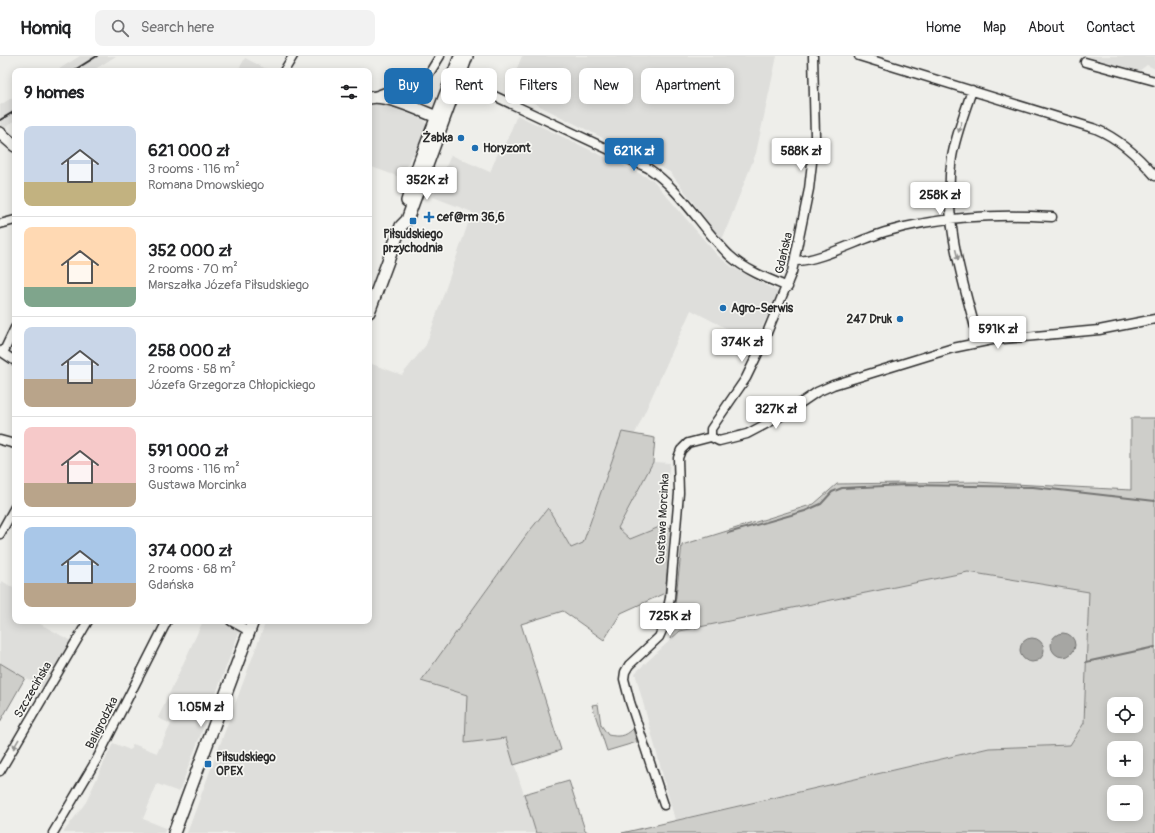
<!DOCTYPE html>
<html lang="en">
<head>
<meta charset="utf-8">
<style>
  body { margin:0; font-family:Pangolin,sans-serif; background:#f2f2f2; color:#202124; height:100vh; display:flex; flex-direction:column; font-size:15px; white-space:nowrap }
  * { box-sizing:border-box; margin:0 }
  p { font-size:13px; color:#757577 }
  .icon { flex:none; width:22px; height:22px; fill:none; stroke:currentColor; stroke-width:2; stroke-linecap:round; stroke-linejoin:round }
  .map { position:relative; flex:1; overflow:hidden }
  .side { position:absolute; left:12px; top:12px; width:360px; height:556px; display:flex; flex-direction:column; background:#fff; border-radius:8px; box-shadow:0 2px 10px #0003 }
  .side>* { flex:none }
  .banner { position:absolute; left:384px; top:12px; width:380px; height:36px; display:flex; gap:8px }
  .tools { position:absolute; left:1107px; top:641px; display:grid; gap:8px }
  .tools a { display:grid; place-items:center; width:36px; height:36px; border-radius:8px; background:#fff; box-shadow:0 2px 10px #0003; font-size:20px }
  .price { position:absolute; translate:-50% -34px; padding:0 9px; border-radius:4px; background:#fff; color:#222; font-size:13px; line-height:26px; filter:drop-shadow(0 1px 2px #0008) }
  .price::after { content:''; position:absolute; left:50%; top:24px; width:12px; height:9px; margin-left:-6px; background:inherit; clip-path:polygon(0 0,100% 0,50% 100%) }
  .price.active { background:#1f6fb2; color:#fff }
  ul { padding:0; list-style:none }
  li { display:flex; align-items:center; gap:12px; height:100px; padding:0 12px }
  li+li { border-top:1px solid #e0e0e0 }
  li span { display:grid; place-items:center; flex:none; width:112px; height:80px; border-radius:8px; color:#555 }
  li>.icon { margin-inline-start:auto }
  span .icon { width:48px; height:48px; fill:#fffc; stroke-width:1 }
  li b { font-size:17px }
  h2 { display:flex; justify-content:space-between; align-items:center; height:48px; padding:0 12px; font-size:17px }
  .pill { padding:0 14px; border-radius:8px; background:#fff; box-shadow:0 2px 10px #0003; font-size:14px; line-height:36px }
  .pill.active { background:#1f6fb2; color:#fff }
  header { display:flex; align-items:center; gap:24px; box-sizing:border-box; height:56px; padding:0 20px; background:#fff; border-bottom:1px solid #e0e0e0 }
  header strong { font-size:19px }
  nav { display:flex; gap:22px; margin-inline-start:auto; font-size:14px }
  .search { width:280px; height:36px; background:#f2f2f2; display:flex; align-items:center; gap:10px; box-sizing:border-box; padding:0 14px; border-radius:8px; color:#757577; font-size:15px }
  .map>svg:first-child { display:block }
</style>
</head>
<body>
<header>
<strong>Homiq</strong>
<div class="search"><svg class="icon" aria-label="search" viewBox="0 0 24 24"><circle cx="10" cy="10" r="6"/><path d="M15 15l6 6"/></svg>Search here</div>
<nav><a>Home</a><a>Map</a><a>About</a><a>Contact</a></nav>
</header>
<div class="map">
<svg width="1155" height="777" viewBox="0 0 1155 777">
  <rect width="100%" height="100%" fill="#eeeeea"/>
  <filter id="ink" filterUnits="userSpaceOnUse"><feTurbulence type="fractalNoise" baseFrequency=".025" numOctaves="2"/><feDisplacementMap in="SourceGraphic" scale="8" xChannelSelector="R" yChannelSelector="G"/><feConvolveMatrix kernelMatrix="1 2 1 2 8 2 1 2 1" color-interpolation-filters="sRGB"/></filter>
  <g filter="url(#ink)">
    <path fill="#dededb" d="M80,0H116L92,15H56Z
      M522,0H777L756,97L722,184L670,116L520,40L510,30Z
      M1087,0H1155V13L1147,9L1139,15Z
      M245,2L270,15H238Z
      M15,40V64L3,73L0,71V49Z
      M369,48L384,49L399,54L424,64L427,70L415,99L411,100L402,122L369,110Z
      M517,59L653,124L717,199L732,211L778,236L755,287L691,254L634,380L622,376L583,487L571,493L548,452L527,478L422,625L467,639L506,682L536,777H187L266,565H369V307L402,319L426,289L472,156L433,141L451,99L490,116L498,97H502Z
      M653,406L670,407L662,470L630,483L618,472Z
      M968,516L1089,536L1084,667L1070,689L989,692L675,764L635,617L680,575Z
      M2,525L15,533V565H35L71,585L43,632L0,607V528Z
      M203,565L243,566L179,736L157,728L143,763L166,772L164,777H63L86,746L113,687L130,694L133,688L157,697L171,668L158,662Z"/>
    <path fill="#cececa" stroke="#7c7c7a" fill-rule="evenodd" d="M1131,362H1155V777H622L989,692L1070,689L1084,667L1089,536L968,516L680,575L671,583L682,489L814,448L837,428L975,426L1131,434ZM1114,648H1136V670H1114ZM1114,692H1136V714H1114ZM1114,736H1136V758H1114Z
      M622,376L655,382L653,406L618,472L630,483L662,470L672,472L665,537L621,557L604,584L563,555L521,568L561,694L514,709L506,682L465,687L467,639L421,625L527,478L548,452L571,492L583,487Z
      M0,607L25,622L0,666Z
      M598,648L601,669L608,679C619,681 625,681 633,673L637,686L607,695L592,649Z
      M569,725L585,774L589,777H536L524,738Z"/>
    <path fill="#a6a6a3" stroke="#757573" d="M1051 589a12 12 0 1 1 24 0a12 12 0 1 1-24 0Z
      M1020 594a12 12 0 1 1 24 0a12 12 0 1 1-24 0Z"/>
    <g fill="none" stroke-linecap="round" stroke-linejoin="round">
      <path stroke="#757573" stroke-width="2" d="M728,477L805,455L821,448L832,436L842,432L905,429L1033,431L1155,445
        M1086,606L1155,591"/>
      <defs>
        <path id="street" d="M859,0L1096,73C1120,83 1138,100 1155,120
          M1085,6L1155,25
          M284,15L293,0
          M454,21L648,112C681,134 701,171 729,199C745,214 768,223 788,231
          M972,34C965,56 956,78 952,101C942,164 963,226 979,286
          M375,40L428,20
          M409,50L440,0
          M0,168L15,164
          M795,205C817,206 861,183 885,176C940,160 995,158 1052,161
          M0,295L15,305
          M3,297L15,272
          M711,381L719,385L747,378L783,359L817,336L833,329L953,292L992,284L1099,274L1155,263
          M711,381V373L746,322L762,289L792,216L809,133L815,80L813,0
          M0,384L15,388
          M0,478L15,451
          M231,565L249,575
          M0,715L88,565
          M664,749L630,646L624,623L625,616L629,609L659,581L664,570L670,542L679,437L678,402L681,394L688,387L711,381
          M53,777L97,703L167,565"/>
        <path id="secondary" d="M369,42C386,37 425,57 442,63
          M0,77L15,90
          M407,145L419,107L459,3
          M369,256L401,170L407,164L467,0
          M174,777L253,565"/>
      </defs>
      <use href="#street" stroke="#2b2b2b" stroke-width="11"/>
      <use href="#secondary" stroke="#2b2b2b" stroke-width="14"/>
      <use href="#street" stroke="#f6f6f2" stroke-width="8"/>
      <use href="#secondary" stroke="#f6f6f2" stroke-width="11"/>
      <path stroke="#2b2b2b" stroke-width="2" d="M73,15L97,0
        M0,64L15,55"/>
    </g>
    <defs><path id="oneway-solid" d="M-6-.8H1V-3.2L6.5 0L1 3.2V.8H-6Z"/></defs>
    <g fill="#90908e">
      <use href="#oneway-solid" transform="translate(960 71) rotate(107)"/>
      <use href="#oneway-solid" transform="translate(957 199) rotate(76)"/>
      <use href="#oneway-solid" transform="translate(16 688) rotate(120)"/>
    </g>
  </g>
  <g fill="#1f6fb2" stroke="#f6f6f2" stroke-width="1.5">
    <circle cx="461" cy="82" r="4"/>
    <circle cx="475" cy="92" r="4"/>
    <path d="M427 155h4v4h4v4h-4v4h-4v-4h-4v-4h4z"/>
    <rect x="409" y="161" width="8" height="8" rx="2"/>
    <circle cx="723" cy="252" r="4"/>
    <circle cx="900" cy="263" r="4"/>
    <rect x="204" y="704" width="8" height="8" rx="2"/>
  </g>
  <g text-anchor="middle" dominant-baseline="central" stroke-width="3.5" stroke-linejoin="round" paint-order="stroke">
    <g font-size="12" font-weight="bold" fill="#2b2b2b" stroke="#f6f6f2" text-anchor="start">
      <text x="453" y="82" text-anchor="end">Żabka</text>
      <text x="483" y="92">Horyzont</text>
      <text x="437" y="161">cef@rm 36,6</text>
      <text x="413" y="178" text-anchor="middle">Piłsudskiego<tspan x="413" dy="14">przychodnia</tspan></text>
      <text x="731" y="252">Agro-Serwis</text>
      <text x="892" y="263" text-anchor="end">247 Druk</text>
      <text x="216" y="701">Piłsudskiego<tspan x="216" dy="14">OPEX</tspan></text>
    </g>
    <g font-size="12" fill="#2b2b2b" stroke="#f6f6f2">
      <text transform="translate(784 197) rotate(-77)">Gdańska</text>
      <text transform="translate(663 463) rotate(-87)">Gustawa Morcinka</text>
      <text transform="translate(33 634) rotate(-60)">Szczecińska</text>
      <text transform="translate(102 667) rotate(-63)">Baligrodzka</text>
    </g>
  </g>
</svg>
<div class="tools">
<a><svg class="icon" aria-label="locate" viewBox="0 0 24 24"><circle cx="12" cy="12" r="6"/><path d="M12 2v4M12 18v4M2 12h4M18 12h4"/></svg></a>
<a>+</a>
<a>−</a>
</div>
<b class="price active" style="left:634px;top:116px">621K zł</b>
<b class="price" style="left:801px;top:116px">588K zł</b>
<b class="price" style="left:427px;top:145px">352K zł</b>
<b class="price" style="left:940px;top:160px">258K zł</b>
<b class="price" style="left:998px;top:294px">591K zł</b>
<b class="price" style="left:742px;top:307px">374K zł</b>
<b class="price" style="left:776px;top:374px">327K zł</b>
<b class="price" style="left:670px;top:581px">725K zł</b>
<b class="price" style="left:201px;top:672px">1.05M zł</b>
<div class="banner">
<a class="pill active">Buy</a>
<a class="pill">Rent</a>
<a class="pill">Filters</a>
<a class="pill">New</a>
<a class="pill">Apartment</a>
</div>
<section class="side">
<h2>9 homes<svg class="icon" aria-label="filters" viewBox="0 0 24 24"><path d="M4 7h16M4 17h16"/><circle cx="9" cy="7" r="2"/><circle cx="15" cy="17" r="2"/></svg></h2>
<ul>
<li><span style="background:linear-gradient(#c9d6e8 70%,#c2b280 0)"><svg class="icon" aria-label="home" viewBox="0 0 24 24"><path d="M3 11l9-7 9 7M6 9v11h12V9"/></svg></span><div><b>621 000 zł</b><p>3 rooms · 116 m²</p><p>Romana Dmowskiego</p></div></li>
<li><span style="background:linear-gradient(#ffd9b3 75%,#7fa58c 0)"><svg class="icon" aria-label="home" viewBox="0 0 24 24"><path d="M3 11l9-7 9 7M6 9v11h12V9"/></svg></span><div><b>352 000 zł</b><p>2 rooms · 70 m²</p><p>Marszałka Józefa Piłsudskiego</p></div></li>
<li><span style="background:linear-gradient(#c9d6e8 65%,#b9a48a 0)"><svg class="icon" aria-label="home" viewBox="0 0 24 24"><path d="M3 11l9-7 9 7M6 9v11h12V9"/></svg></span><div><b>258 000 zł</b><p>2 rooms · 58 m²</p><p>Józefa Grzegorza Chłopickiego</p></div></li>
<li><span style="background:linear-gradient(#f6c9c9 70%,#b9a48a 0)"><svg class="icon" aria-label="home" viewBox="0 0 24 24"><path d="M3 11l9-7 9 7M6 9v11h12V9"/></svg></span><div><b>591 000 zł</b><p>3 rooms · 116 m²</p><p>Gustawa Morcinka</p></div></li>
<li><span style="background:linear-gradient(#a9c7e8 70%,#b9a48a 0)"><svg class="icon" aria-label="home" viewBox="0 0 24 24"><path d="M3 11l9-7 9 7M6 9v11h12V9"/></svg></span><div><b>374 000 zł</b><p>2 rooms · 68 m²</p><p>Gdańska</p></div></li>
</ul>
</section>
</div>
</body>
</html>
